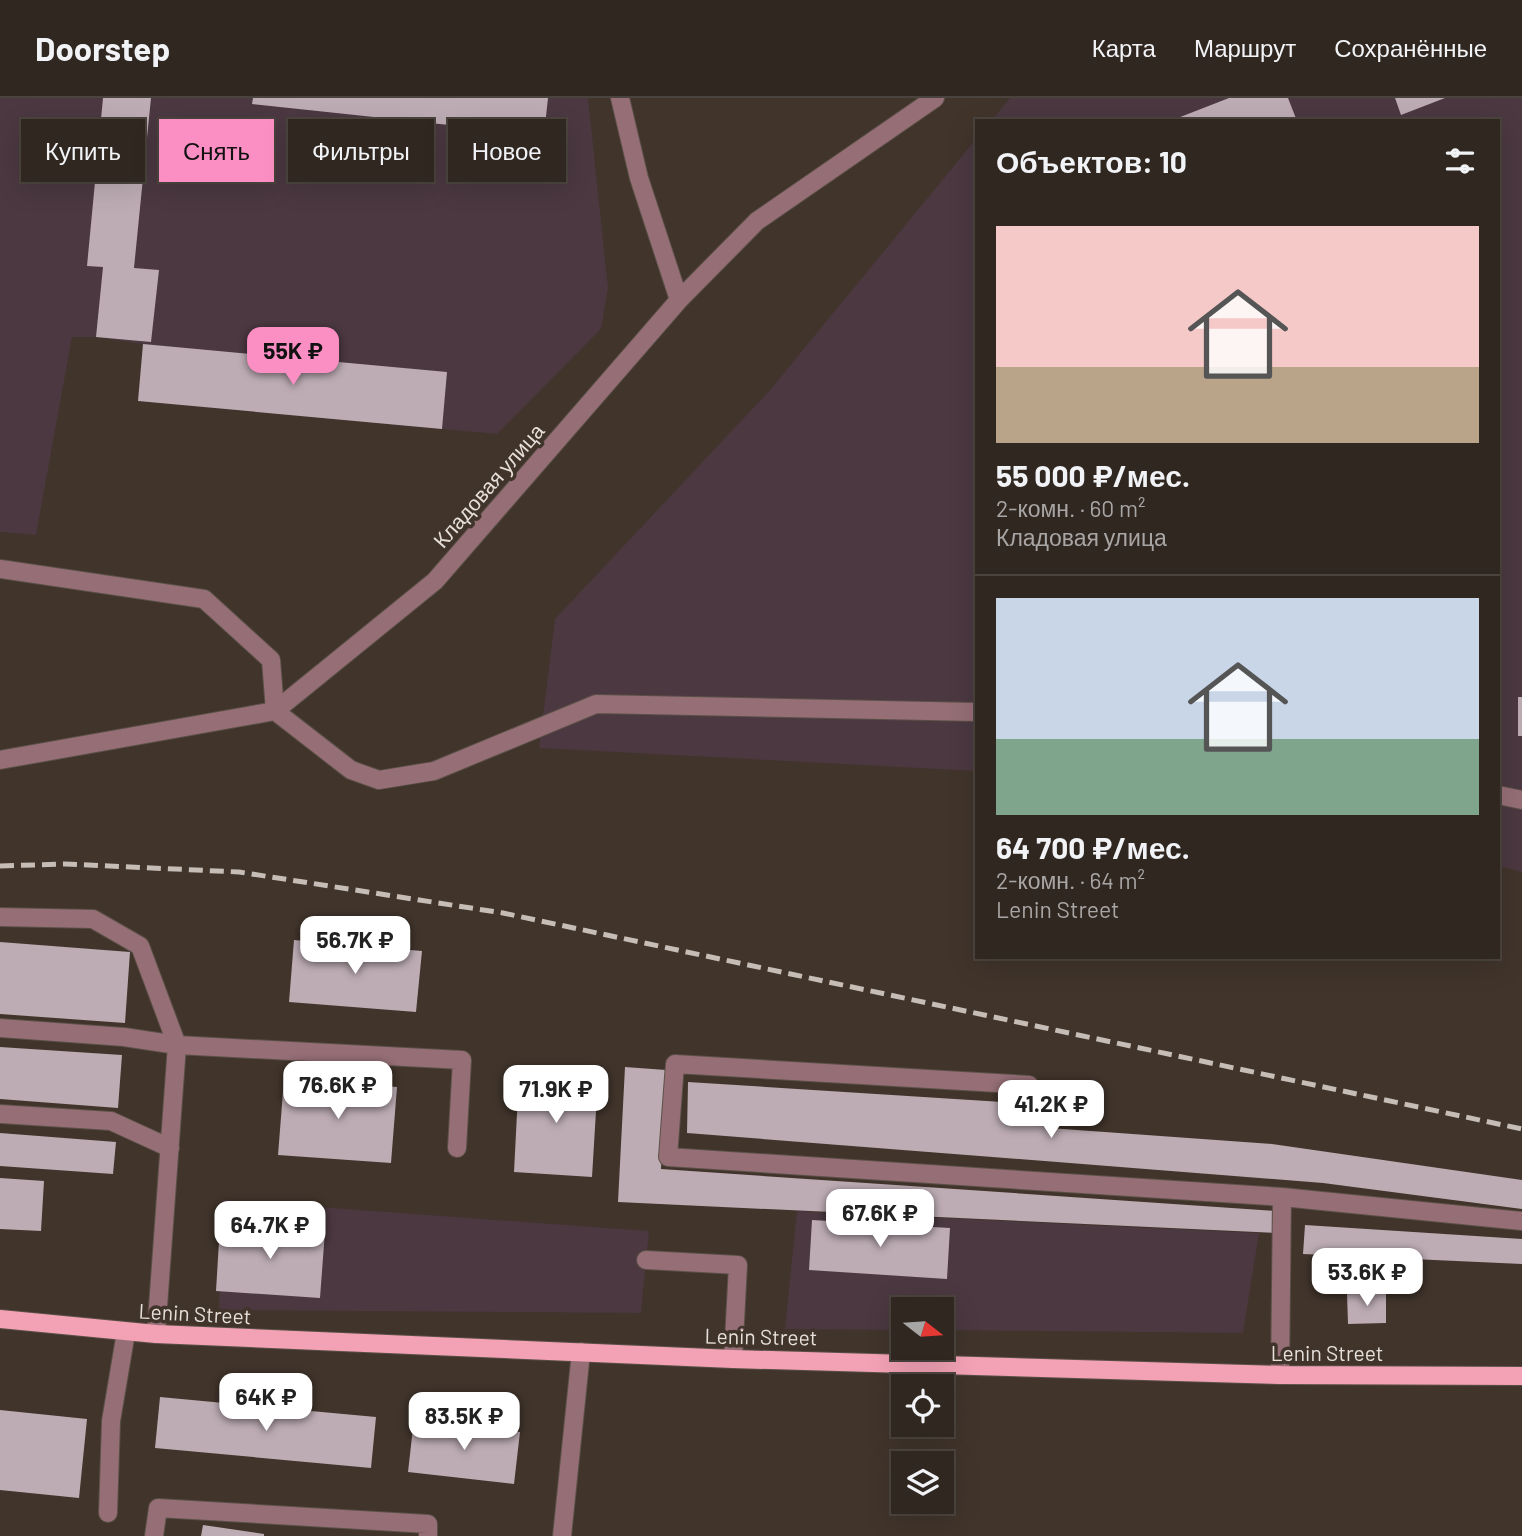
<!DOCTYPE html>
<html lang="ru">
<head>
<meta charset="utf-8">
<style>
  body { margin:0; font-family:Barlow,sans-serif; background:#3c332d; color:#f1f3f6; height:100vh; display:flex; flex-direction:column; font-size:26px; white-space:nowrap }
  * { box-sizing:border-box; margin:0 }
  p { font-size:23px; color:#a8a5a5 }
  .icon { flex:none; width:38px; height:38px; fill:none; stroke:currentColor; stroke-width:2; stroke-linecap:round; stroke-linejoin:round }
  .map { position:relative; flex:1; overflow:hidden }
  .drawer { position:absolute; left:975px; top:21px; width:525px; height:840px; display:flex; flex-direction:column; background:#302720; border-radius:0px; box-shadow:0 7px 28px #0002,0 0 0 2px #4b443e }
  .drawer>* { flex:none }
  .top-card { position:absolute; left:21px; top:21px; width:665px; height:63px; display:flex; gap:14px }
  .needle { width:46px; rotate:107deg }
  .tools { position:absolute; left:891px; top:1199px; display:grid; gap:14px }
  .tools a { display:grid; place-items:center; width:63px; height:63px; border-radius:0px; background:#302720; box-shadow:0 7px 28px #0002,0 0 0 2px #4b443e; font-size:35px }
  .price { position:absolute; translate:-50% -60px; padding:0 16px; border-radius:14px; background:#fff; color:#222; font-size:23px; line-height:46px; filter:drop-shadow(0 2px 4px #0008) }
  .price::after { content:''; position:absolute; left:50%; top:42px; width:21px; height:16px; margin-left:-10px; background:inherit; clip-path:polygon(0 0,100% 0,50% 100%) }
  .price.current { background:#fb8fc3; color:#111 }
  ul { padding:0; list-style:none }
  li { display:grid; align-content:center; gap:14px; height:371px; padding:0 21px }
  li+li { border-top:2px solid #4b443e }
  li span { display:grid; place-items:center; height:217px; border-radius:0px; color:#555 }
  li>.icon { margin-inline-start:auto }
  span .icon { width:126px; height:126px; fill:#fffc; stroke-width:1 }
  li b { font-size:30px }
  h2 { display:flex; justify-content:space-between; align-items:center; height:84px; padding:0 21px; font-size:30px }
  .tag { padding:0 24px; border-radius:0px; background:#302720; box-shadow:0 7px 28px #0002,0 0 0 2px #4b443e; font-size:24px; line-height:63px }
  .tag.current { background:#fb8fc3; color:#111 }
  header { display:flex; align-items:center; gap:42px; box-sizing:border-box; height:98px; padding:0 35px; background:#302720; border-bottom:2px solid #4b443e }
  header strong { font-size:33px }
  nav { display:flex; gap:38px; margin-inline-start:auto; font-size:24px }
  .map>svg:first-child { display:block }
</style>
</head>
<body>
<header>
<strong>Doorstep</strong>
<nav><a>Карта</a><a>Маршрут</a><a>Сохранённые</a></nav>
</header>
<div class="map">
<svg width="1522" height="1438" viewBox="0 0 1522 1438">
  <rect width="100%" height="100%" fill="#40342b"/>
  <path fill="#4b3841" d="M0,0H588L608,190L601,231L497,336L138,303L143,246L96,239H72L36,437L0,434Z
    M1010,0H1522V774L1498,768V23H991Z
    M976,41V673L539,650L555,521L770,292Z
    M222,1102L649,1133L641,1215L219,1212Z
    M797,1113L1259,1135L1243,1235L942,1232V1211H903V1232L785,1231Z"/>
  <path fill="#bdacb4" d="M103,0H151L134,170L159,172L151,244L96,239L103,169L87,168Z
    M253,0H548L544,37L252,6Z
    M1229,0H1288L1297,23H1170Z
    M1395,0H1445L1401,17Z
    M143,246L447,274L442,331L138,303Z
    M1518,599H1522V638H1518Z
    M294,842L422,853L416,914L289,904Z
    M0,844L130,854L125,925L0,916Z
    M0,949L122,957L118,1010L0,1001Z
    M625,969L666,972L661,1071L1277,1113L1276,1135L618,1104Z
    M519,976L598,980L592,1079L514,1074Z
    M284,981L397,989L391,1065L278,1057Z
    M688,984L1051,1007L1049,1030L1272,1046L1522,1082V1111L1323,1085L687,1035Z
    M0,1035L116,1044L113,1076L0,1068Z
    M0,1080L44,1083L41,1133L0,1131Z
    M812,1122L950,1130L947,1181L809,1172Z
    M220,1127L325,1133L320,1200L216,1193Z
    M1305,1127L1522,1141V1166L1303,1156Z
    M1386,1194V1225L1348,1226L1347,1195Z
    M160,1299L376,1319L371,1370L155,1350Z
    M0,1312L87,1321L79,1400L0,1392Z
    M414,1321L520,1334L514,1386L408,1374Z
    M203,1427L264,1436V1438H201Z"/>
  <g fill="none" stroke-linecap="round" stroke-linejoin="round">
    <defs>
      <path id="minor" d="M620,0L639,80L679,202
        M0,471L204,501L271,562L275,613L351,672L379,682L434,673L596,606L976,614
        M0,662L275,613L435,483L679,202L757,123L935,0
        M1498,697L1522,702
        M0,819L93,821L140,848L177,947L124,939L0,930
        M1029,987L675,966L668,1059L1282,1099L1522,1123
        M0,1016L111,1023L170,1050
        M646,1162L738,1167L733,1261
        M156,1236L177,947L462,962L457,1050
        M1280,1277L1282,1099
        M108,1415L111,1323L126,1234
        M154,1438L158,1410L428,1426V1438
        M562,1438L581,1254"/>
      <path id="major" d="M0,1221L156,1236L733,1261L1280,1277L1522,1278"/>
    </defs>
    <use href="#minor" stroke="#5b5047" stroke-width="20"/>
    <use href="#major" stroke="#5b5047" stroke-width="20"/>
    <use href="#minor" stroke="#956e76" stroke-width="18"/>
    <use href="#major" stroke="#f3a2b5" stroke-width="18"/>
    <path stroke="#c5bdb6" stroke-width="5" stroke-dasharray="14 7" stroke-linecap="butt" d="M0,768L65,766L239,774L503,815L1522,1031"/>
  </g>
  <g text-anchor="middle" dominant-baseline="central" stroke-width="7" stroke-linejoin="round" paint-order="stroke">
    <g font-size="21" fill="#e7e0da" stroke="#40342b">
      <text transform="translate(488 387) rotate(-49)">Кладовая улица</text>
      <text transform="translate(195 1215) rotate(3)">Lenin Street</text>
      <text transform="translate(761 1238) rotate(1)">Lenin Street</text>
      <text x="1327" y="1254">Lenin Street</text>
    </g>
  </g>
</svg>
<div class="tools">
<a><svg class="needle" viewBox="-14 -14 28 28"><path d="M0-13l5 13h-10z" fill="#e53935"/><path d="M0 13l5-13h-10z" fill="#a8a5a5"/></svg></a>
<a><svg class="icon" aria-label="locate" viewBox="0 0 24 24"><circle cx="12" cy="12" r="6"/><path d="M12 2v4M12 18v4M2 12h4M18 12h4"/></svg></a>
<a><svg class="icon" aria-label="layers" viewBox="0 0 24 24"><path d="M12 4l9 5-9 5-9-5zM3 14l9 5 9-5"/></svg></a>
</div>
<b class="price current" style="left:293px;top:289px">55K ₽</b>
<b class="price" style="left:355px;top:878px">56.7K ₽</b>
<b class="price" style="left:338px;top:1023px">76.6K ₽</b>
<b class="price" style="left:556px;top:1027px">71.9K ₽</b>
<b class="price" style="left:1051px;top:1042px">41.2K ₽</b>
<b class="price" style="left:880px;top:1151px">67.6K ₽</b>
<b class="price" style="left:270px;top:1163px">64.7K ₽</b>
<b class="price" style="left:1367px;top:1210px">53.6K ₽</b>
<b class="price" style="left:266px;top:1335px">64K ₽</b>
<b class="price" style="left:464px;top:1354px">83.5K ₽</b>
<div class="top-card">
<a class="tag">Купить</a>
<a class="tag current">Снять</a>
<a class="tag">Фильтры</a>
<a class="tag">Новое</a>
</div>
<section class="drawer">
<h2>Объектов: 10<svg class="icon" aria-label="filters" viewBox="0 0 24 24"><path d="M4 7h16M4 17h16"/><circle cx="9" cy="7" r="2"/><circle cx="15" cy="17" r="2"/></svg></h2>
<ul>
<li><span style="background:linear-gradient(#f6c9c9 65%,#b9a48a 0)"><svg class="icon" aria-label="home" viewBox="0 0 24 24"><path d="M3 11l9-7 9 7M6 9v11h12V9"/></svg></span><div><b>55 000 ₽/мес.</b><p>2-комн. · 60 m²</p><p>Кладовая улица</p></div></li>
<li><span style="background:linear-gradient(#c9d6e8 65%,#7fa58c 0)"><svg class="icon" aria-label="home" viewBox="0 0 24 24"><path d="M3 11l9-7 9 7M6 9v11h12V9"/></svg></span><div><b>64 700 ₽/мес.</b><p>2-комн. · 64 m²</p><p>Lenin Street</p></div></li>
</ul>
</section>
</div>
</body>
</html>
